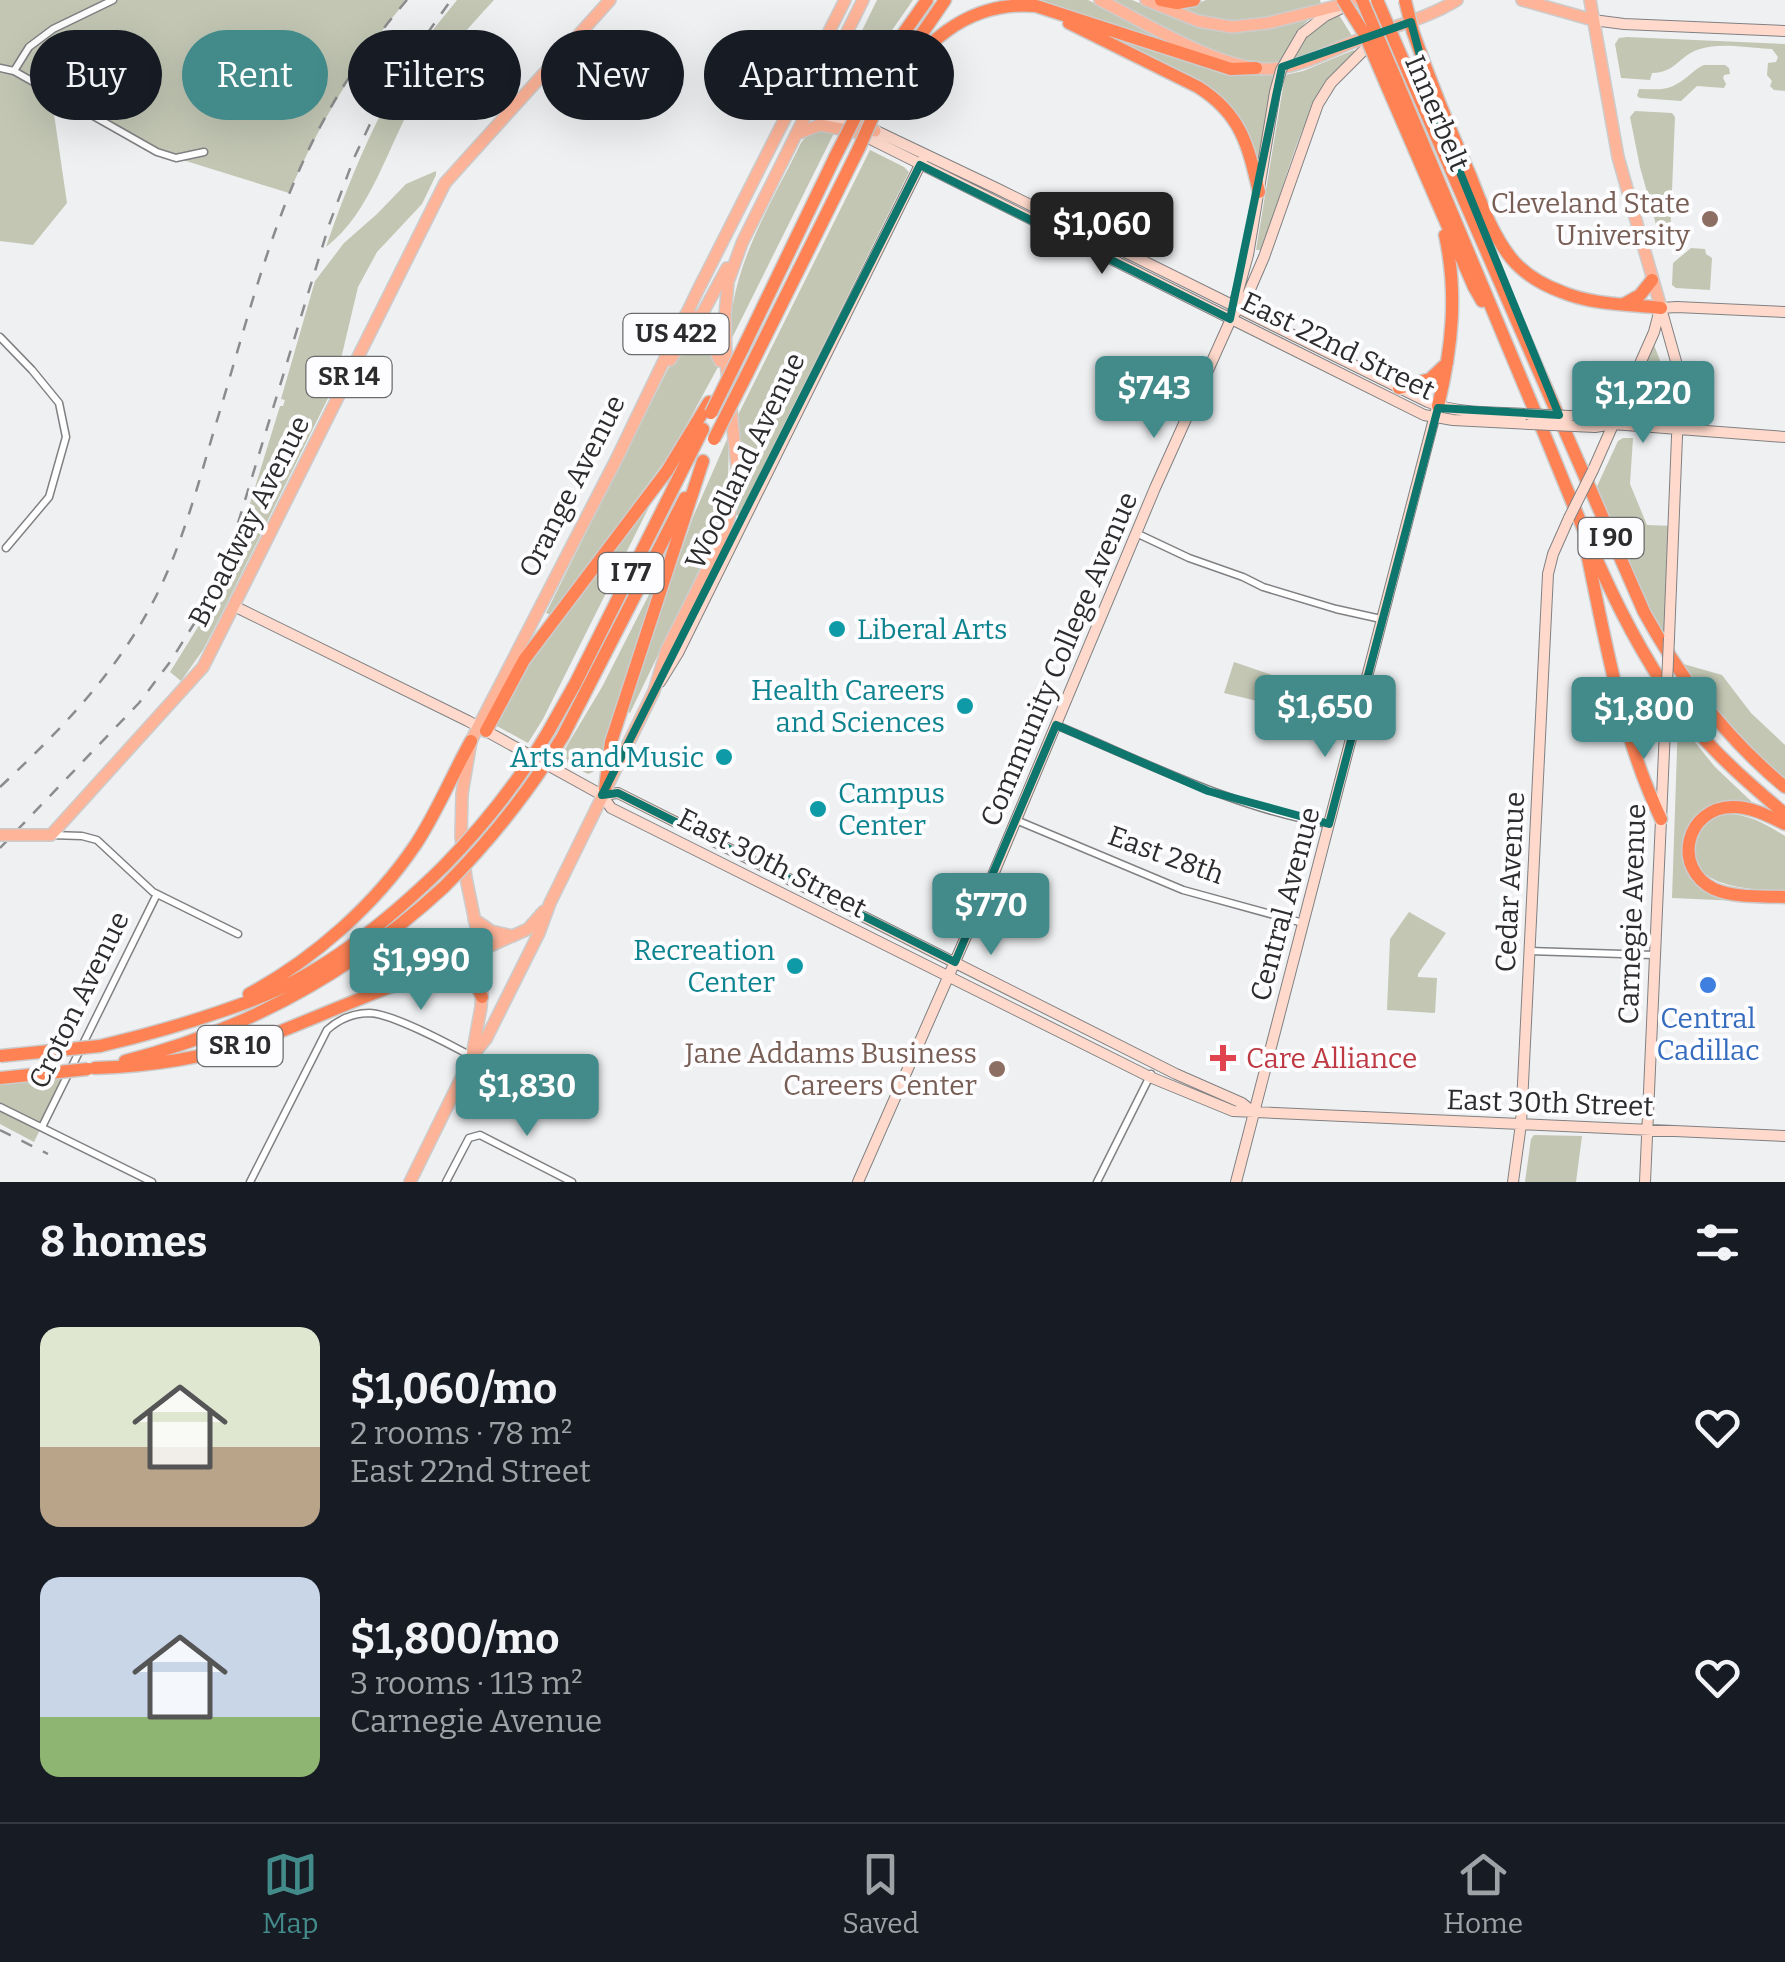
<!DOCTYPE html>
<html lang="en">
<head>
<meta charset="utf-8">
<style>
  body { margin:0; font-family:Bitter,serif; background:#242831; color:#f1f3f6; height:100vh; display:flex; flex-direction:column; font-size:38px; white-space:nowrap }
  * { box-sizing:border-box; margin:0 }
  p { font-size:32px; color:#9ea1a6 }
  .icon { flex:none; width:55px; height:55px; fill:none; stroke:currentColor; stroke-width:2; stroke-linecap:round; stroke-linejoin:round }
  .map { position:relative; height:1182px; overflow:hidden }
  .sheet { display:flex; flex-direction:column; background:#171b24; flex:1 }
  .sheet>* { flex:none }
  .top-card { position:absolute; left:30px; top:30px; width:1000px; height:90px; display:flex; gap:20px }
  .price { position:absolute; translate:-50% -85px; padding:0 22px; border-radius:10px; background:#438b8b; color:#fff; font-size:32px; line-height:65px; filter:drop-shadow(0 2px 5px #0008) }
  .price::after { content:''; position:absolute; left:50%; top:60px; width:30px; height:22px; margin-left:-15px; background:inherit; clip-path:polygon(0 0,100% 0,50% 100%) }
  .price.selected { background:#222; color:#fff }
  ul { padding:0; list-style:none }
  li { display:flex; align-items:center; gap:30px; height:250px; padding:0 40px }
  li span { display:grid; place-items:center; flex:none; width:280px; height:200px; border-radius:20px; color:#555 }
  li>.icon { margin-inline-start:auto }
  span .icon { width:120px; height:120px; fill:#fffc; stroke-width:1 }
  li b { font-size:42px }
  h2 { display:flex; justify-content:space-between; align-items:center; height:120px; padding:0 40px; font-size:42px }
  .chip { padding:0 35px; border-radius:45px; background:#171b24; box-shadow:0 10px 40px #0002; font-size:35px; line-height:90px }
  .chip.selected { background:#438b8b; color:#fff }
  .tab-bar { display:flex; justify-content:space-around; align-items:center; height:140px; border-top:2px solid #363941; background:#171b24; font-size:28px; color:#9ea1a6 }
  .tab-bar a { display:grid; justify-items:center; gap:5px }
  .tab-bar .selected { color:#438b8b }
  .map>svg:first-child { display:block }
</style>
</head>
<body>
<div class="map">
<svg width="1785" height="1182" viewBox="0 0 1785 1182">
  <rect width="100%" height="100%" fill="#eff0f2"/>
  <path fill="#c2c6b3" d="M0,0H407C357,59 320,123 289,193L157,152L42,88L54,114L67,203L33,245L0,241Z
    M457,0H494C466,30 439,61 417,96C388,144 372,212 326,247C349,180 376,115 414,56C427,36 443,18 457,0Z
    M877,0H913L874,56L848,104L838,95L835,89V75L851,53Z
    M1033,0H1088L1172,42L1171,45Z
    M1109,0H1132L1197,27L1223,31L1261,30L1310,18L1295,34L1304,40L1319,26L1339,15L1352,36C1328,47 1304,58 1278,62C1228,71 1153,22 1109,0Z
    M1206,0H1320L1321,4C1261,20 1233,32 1174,6L1194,5Z
    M1627,37L1785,44V91L1774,90L1770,86L1772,81L1767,75L1768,63L1776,62L1778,57L1772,49C1750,48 1721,42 1700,49C1679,55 1676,73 1652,73L1650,80L1621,78L1615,44L1619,38Z
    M1125,40L1235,73L1273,75L1261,158L1256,157L1232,110L1123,46Z
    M1354,50L1355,52C1299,100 1288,183 1261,250H1256L1285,75L1303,71Z
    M1704,65H1725L1729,68L1730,74L1724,75L1723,78L1726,84L1724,88L1697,86L1681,101L1640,98L1637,96L1639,89C1651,89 1664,91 1675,85C1686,80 1694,69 1704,65Z
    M1635,111L1672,113L1675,117L1670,239L1666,244L1660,239L1640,167L1630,117Z
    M817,130L834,133L729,344L730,304H733C743,247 776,194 801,143L806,136Z
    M870,150L904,167L909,172L739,516L736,515C742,482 744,450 737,417Z
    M436,171V175L422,204L377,252L358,287L335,384L222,613L203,650L181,681L170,672L206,614L225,573L244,523L280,406H283L285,400L281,399L315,281L344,243L377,214L406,184Z
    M1691,248L1705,249L1706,254L1712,258L1710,290L1676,288L1672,285L1673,263Z
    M696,343C709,348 716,352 718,367L673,450L551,615L546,613L668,369L683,348Z
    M1654,345L1663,368L1664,414L1621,410Z
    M728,437C730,470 727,501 717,533L630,713L626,711L693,517Z
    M1623,438H1633L1630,484L1647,525L1674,526L1667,651L1593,495L1618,441Z
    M647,504L650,505L543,719L528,743L495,725L516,677Z
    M660,573L600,763L593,772L588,774L559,759L602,687Z
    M1673,661L1722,675L1751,713L1785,745V787Z
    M1234,662L1295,683L1286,708L1224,693Z
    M1678,721L1715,767L1754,804L1691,823L1695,881L1785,901V903L1672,898Z
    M1723,814C1748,813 1764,823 1785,836V891C1755,889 1683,890 1696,840C1700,826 1710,819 1723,814Z
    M1409,912L1446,933L1418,974V977L1437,978L1435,1013L1387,1010L1390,939Z
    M68,1073L34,1142L0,1124V1078Z
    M1534,1135L1582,1136L1576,1182H1525L1531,1139Z"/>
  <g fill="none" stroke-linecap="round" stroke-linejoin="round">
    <defs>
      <path id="street" d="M0,68L14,71L157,152L176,158L204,152
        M14,71L29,47L53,29L113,0
        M0,337L32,370L59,403L66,437L49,497L6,548
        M1136,533L1189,558L1243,577L1263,587L1336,609L1381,619
        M1056,725C1145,762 1231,807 1328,824
        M1016,820L1183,890L1303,923
        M51,835L82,836L97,840L153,892L238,934
        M1529,951L1654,955
        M0,1107L152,1182
        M42,1127L157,894
        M250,1182L327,1030C338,1020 353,1013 370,1013C392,1014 449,1044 471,1056
        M446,1182L469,1138L480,1135L572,1182
        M1097,1182L1151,1074"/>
      <path id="secondary" d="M1593,20L1624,24L1785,31
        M1302,34L1325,16L1344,7
        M798,92L848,117
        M794,101L1424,415L1453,420L1530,424
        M872,129L998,189L1428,402C1459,414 1493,412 1526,414
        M1661,308L1677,365L1679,386L1669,638
        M1661,308L1677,307L1785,312
        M1232,313L1248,255L1275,92
        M1570,416L1601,417L1612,423
        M1574,426L1595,427L1613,424L1785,437
        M1593,470L1654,332L1660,309
        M234,606L468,721L602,795L611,808L1150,1077L1233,1111L1785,1136
        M660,682L678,653L922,161
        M602,795L618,793L1176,1074L1242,1103L1253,1112
        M858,1182L990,882L1155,488L1231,319L1248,294L1264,257L1318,104L1331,83L1371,43
        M1236,1182L1436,411
        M1513,1182L1521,1124L1548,574L1553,554L1569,518
        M1645,1182L1666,706"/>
      <path id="primary" d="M1100,0C1144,22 1222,71 1270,69C1302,67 1329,51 1358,40C1391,27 1426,19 1457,0
        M1146,0L1198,21L1232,27L1268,23L1361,0
        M1522,0L1593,20
        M1590,0L1618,157L1661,308
        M826,74C830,110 848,110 875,131
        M796,134L820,125L857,132
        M686,314L694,317L701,316L727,268
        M670,360C680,342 693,335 712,344L720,361
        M21,835H51L203,667L445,183L610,0
        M474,919L491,931L513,936
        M481,950L528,929L544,911
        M472,1056L481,1007L483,976L481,950L466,878L461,837L462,794L471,741L616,460L698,290L845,0
        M410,1182L472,1056L486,1039L539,933L550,903L654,691L667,649L712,560L728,522L734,494L737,467L726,362L725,315L728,282L742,243L863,0"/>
      <path id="highway" d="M1161,0L1177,3L1194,0
        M1069,23L1198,87C1241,114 1248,145 1259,192
        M1413,32C1430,81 1449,128 1470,175C1481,203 1492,234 1511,258C1524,274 1543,285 1562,292C1593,305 1627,304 1661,308
        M897,70L945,0
        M1409,74L1644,612C1681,680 1726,738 1785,787
        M1396,79C1443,191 1489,303 1536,414C1583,526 1626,651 1707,742C1731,768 1758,791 1785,814
        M1386,84L1474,287L1482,301
        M868,92L896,44L927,0
        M887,102C917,47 966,0 1036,6L1231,69L1256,68
        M1624,304L1640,295L1652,280
        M743,348L835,157
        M747,374L859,148
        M1399,388L1430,379L1447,363
        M1438,406C1452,348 1458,294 1445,235
        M1585,544C1605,637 1620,733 1661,819
        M486,731L524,660L667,471L709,402
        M548,732L575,684L703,429
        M563,736L685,498
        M605,789L611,742L703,461
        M1785,824C1769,816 1752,807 1733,807C1686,807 1671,868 1714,889C1735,898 1763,896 1785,897
        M441,965L481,950
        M249,994C314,959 375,905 416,844C437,812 452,775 471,741
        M100,1046C155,1033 210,1017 263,996C331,968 392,917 444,866
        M125,1061C247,1030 352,972 444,887
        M95,1068C155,1066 212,1057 269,1036C312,1019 355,1000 398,984C414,978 433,969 450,968C467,967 476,983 482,997"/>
    </defs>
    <use href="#street" stroke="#808183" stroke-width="9"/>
    <use href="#secondary" stroke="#808183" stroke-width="12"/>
    <use href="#primary" stroke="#cccccd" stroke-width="14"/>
    <use href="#highway" stroke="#cccccd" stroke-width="15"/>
    <use href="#street" stroke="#fff" stroke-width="6"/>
    <use href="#secondary" stroke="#ffdacc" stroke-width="10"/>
    <use href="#primary" stroke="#feb498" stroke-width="11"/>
    <use href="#highway" stroke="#fe8254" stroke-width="12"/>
    <path stroke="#8c8c8e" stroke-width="2.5" stroke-dasharray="12 12" stroke-linecap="butt" d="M0,787C64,727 123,666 161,586C185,535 199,481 215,427C243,336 266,240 307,153C333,98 367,46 407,0
      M0,848L139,703L170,662L204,608L231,546L329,225L354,158L379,105L397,76L451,0
      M0,1130L48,1154"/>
    <defs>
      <path id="secondary-bridge" d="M1275,92L1281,70L1302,34
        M1526,414L1570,416
        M1530,424L1574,426
        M1569,518L1593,470
        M1666,706L1669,638"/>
      <path id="primary-bridge" d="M0,835H21"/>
      <path id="highway-bridge" d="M1343,0L1365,35L1386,84
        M1362,0L1396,79
        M1377,0L1409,74
        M1405,0L1413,32
        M859,148L881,98
        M835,157L868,92
        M711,413L743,348
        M714,439L747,374
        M444,866C484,825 519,781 548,732
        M444,887C490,841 529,792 563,736
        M0,1056L100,1046
        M0,1078L88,1069"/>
    </defs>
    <use href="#secondary-bridge" stroke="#808183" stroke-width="12" stroke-linecap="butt"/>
    <use href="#primary-bridge" stroke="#cccccd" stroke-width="14" stroke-linecap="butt"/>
    <use href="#highway-bridge" stroke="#cccccd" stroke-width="15" stroke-linecap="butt"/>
    <use href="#secondary-bridge" stroke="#ffdacc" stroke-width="10"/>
    <use href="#primary-bridge" stroke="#feb498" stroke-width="11"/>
    <use href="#highway-bridge" stroke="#fe8254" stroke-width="12"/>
  </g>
  <path fill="none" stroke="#0f766e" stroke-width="8" stroke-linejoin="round" d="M1411,22L1435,111L1559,415L1438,408L1329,824L1208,791L1056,725L955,962L618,793L602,795L920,165L1230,319L1282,67Z"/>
  <g fill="#8d6e63" stroke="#fdfdff" stroke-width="4">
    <circle cx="1710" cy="219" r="10"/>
    <circle cx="997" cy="1069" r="10"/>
  </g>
  <g fill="#0f9aa8" stroke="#fdfdff" stroke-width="4">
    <circle cx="837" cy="629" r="10"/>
    <circle cx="965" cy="706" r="10"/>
    <circle cx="724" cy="757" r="10"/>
    <circle cx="818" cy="809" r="10"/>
    <circle cx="795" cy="966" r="10"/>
  </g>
  <circle fill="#3f7fe0" stroke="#fdfdff" stroke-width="4" cx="1708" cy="985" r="10"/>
  <path fill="#e0444e" stroke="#fdfdff" stroke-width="4" d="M1218 1043h10v10h10v10h-10v10h-10v-10h-10v-10h10z"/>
  <g text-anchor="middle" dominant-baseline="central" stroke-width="8" stroke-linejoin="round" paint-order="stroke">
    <g fill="#fdfdff" stroke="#6b6b6c" stroke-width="2.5">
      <rect x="623.5" y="314" width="105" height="40" rx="8"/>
      <rect x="306.5" y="357" width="85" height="40" rx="8"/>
      <rect x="1578.5" y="518" width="65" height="40" rx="8"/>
      <rect x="598.5" y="553" width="65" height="40" rx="8"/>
      <rect x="197.5" y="1026" width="85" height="40" rx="8"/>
    </g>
    <g font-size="25" font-weight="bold" fill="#2c2c2d">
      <text x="676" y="334">US 422</text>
      <text x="349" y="377">SR 14</text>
      <text x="1611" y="538">I 90</text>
      <text x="631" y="573">I 77</text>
      <text x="240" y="1046">SR 10</text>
    </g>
    <g font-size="28" fill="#2c2c2d" stroke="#fdfdff">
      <text transform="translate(1437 113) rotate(67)">Innerbelt</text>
      <text transform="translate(1338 346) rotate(26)">East 22nd Street</text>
      <text transform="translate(745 461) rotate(-64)">Woodland Avenue</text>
      <text transform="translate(572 486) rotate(-63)">Orange Avenue</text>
      <text transform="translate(249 521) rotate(-63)">Broadway Avenue</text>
      <text transform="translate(1059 659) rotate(-67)">Community College Avenue</text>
      <text transform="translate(1166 855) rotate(20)">East 28th</text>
      <text transform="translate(772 863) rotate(27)">East 30th Street</text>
      <text transform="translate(1510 882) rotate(-87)">Cedar Avenue</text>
      <text transform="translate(1285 904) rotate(-75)">Central Avenue</text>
      <text transform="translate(1632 914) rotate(-88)">Carnegie Avenue</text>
      <text transform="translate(79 1000) rotate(-64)">Croton Avenue</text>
      <text transform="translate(1550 1103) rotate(2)">East 30th Street</text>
    </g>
    <g font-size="28" fill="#785e54" stroke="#fdfdff" text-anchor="end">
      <text x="1690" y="203">Cleveland State<tspan x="1690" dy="32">University</tspan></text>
      <text x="977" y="1053">Jane Addams Business<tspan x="977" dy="32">Careers Center</tspan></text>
    </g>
    <g font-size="28" fill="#0d838f" stroke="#fdfdff" text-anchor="end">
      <text x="857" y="629" text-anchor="start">Liberal Arts</text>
      <text x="945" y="690">Health Careers<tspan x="945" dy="32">and Sciences</tspan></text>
      <text x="704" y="757">Arts and Music</text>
      <text x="838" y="793" text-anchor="start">Campus<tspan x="838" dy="32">Center</tspan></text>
      <text x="775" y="950">Recreation<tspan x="775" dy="32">Center</tspan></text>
    </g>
    <g font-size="28" fill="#366cbe" stroke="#fdfdff">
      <text x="1708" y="1018">Central<tspan x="1708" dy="32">Cadillac</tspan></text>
    </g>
    <g font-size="28" fill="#be3a42" stroke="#fdfdff" text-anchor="start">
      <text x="1246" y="1058">Care Alliance</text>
    </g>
  </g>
</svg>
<b class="price selected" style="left:1102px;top:277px">$1,060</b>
<b class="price" style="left:1154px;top:441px">$743</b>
<b class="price" style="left:1643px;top:446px">$1,220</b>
<b class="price" style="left:1325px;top:760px">$1,650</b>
<b class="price" style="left:1644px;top:762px">$1,800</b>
<b class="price" style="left:991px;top:958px">$770</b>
<b class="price" style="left:421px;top:1013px">$1,990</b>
<b class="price" style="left:527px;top:1139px">$1,830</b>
<div class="top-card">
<a class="chip">Buy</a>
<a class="chip selected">Rent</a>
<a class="chip">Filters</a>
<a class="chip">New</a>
<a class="chip">Apartment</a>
</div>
</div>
<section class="sheet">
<h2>8 homes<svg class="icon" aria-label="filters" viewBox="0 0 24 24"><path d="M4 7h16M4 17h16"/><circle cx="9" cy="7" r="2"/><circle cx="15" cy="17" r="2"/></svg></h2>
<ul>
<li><span style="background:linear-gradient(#dfe7d0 60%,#b9a48a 0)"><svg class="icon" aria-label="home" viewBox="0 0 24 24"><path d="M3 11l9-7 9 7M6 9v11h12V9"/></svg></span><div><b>$1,060/mo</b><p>2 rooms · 78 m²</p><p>East 22nd Street</p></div><svg class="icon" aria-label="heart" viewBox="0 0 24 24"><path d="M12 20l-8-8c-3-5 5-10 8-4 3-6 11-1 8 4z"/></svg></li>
<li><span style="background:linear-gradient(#c9d6e8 70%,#8fb573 0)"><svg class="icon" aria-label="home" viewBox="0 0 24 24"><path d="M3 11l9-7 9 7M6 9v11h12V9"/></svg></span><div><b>$1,800/mo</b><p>3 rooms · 113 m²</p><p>Carnegie Avenue</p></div><svg class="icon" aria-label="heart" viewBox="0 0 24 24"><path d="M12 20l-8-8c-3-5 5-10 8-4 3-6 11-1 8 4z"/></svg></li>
</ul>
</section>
<nav class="tab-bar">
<a class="selected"><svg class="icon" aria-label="map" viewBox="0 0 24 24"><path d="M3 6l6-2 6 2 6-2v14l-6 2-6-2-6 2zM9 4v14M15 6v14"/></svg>Map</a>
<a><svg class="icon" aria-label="saved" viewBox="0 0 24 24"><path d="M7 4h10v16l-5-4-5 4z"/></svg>Saved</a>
<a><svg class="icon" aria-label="home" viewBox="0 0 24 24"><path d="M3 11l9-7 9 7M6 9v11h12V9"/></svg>Home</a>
</nav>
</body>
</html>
